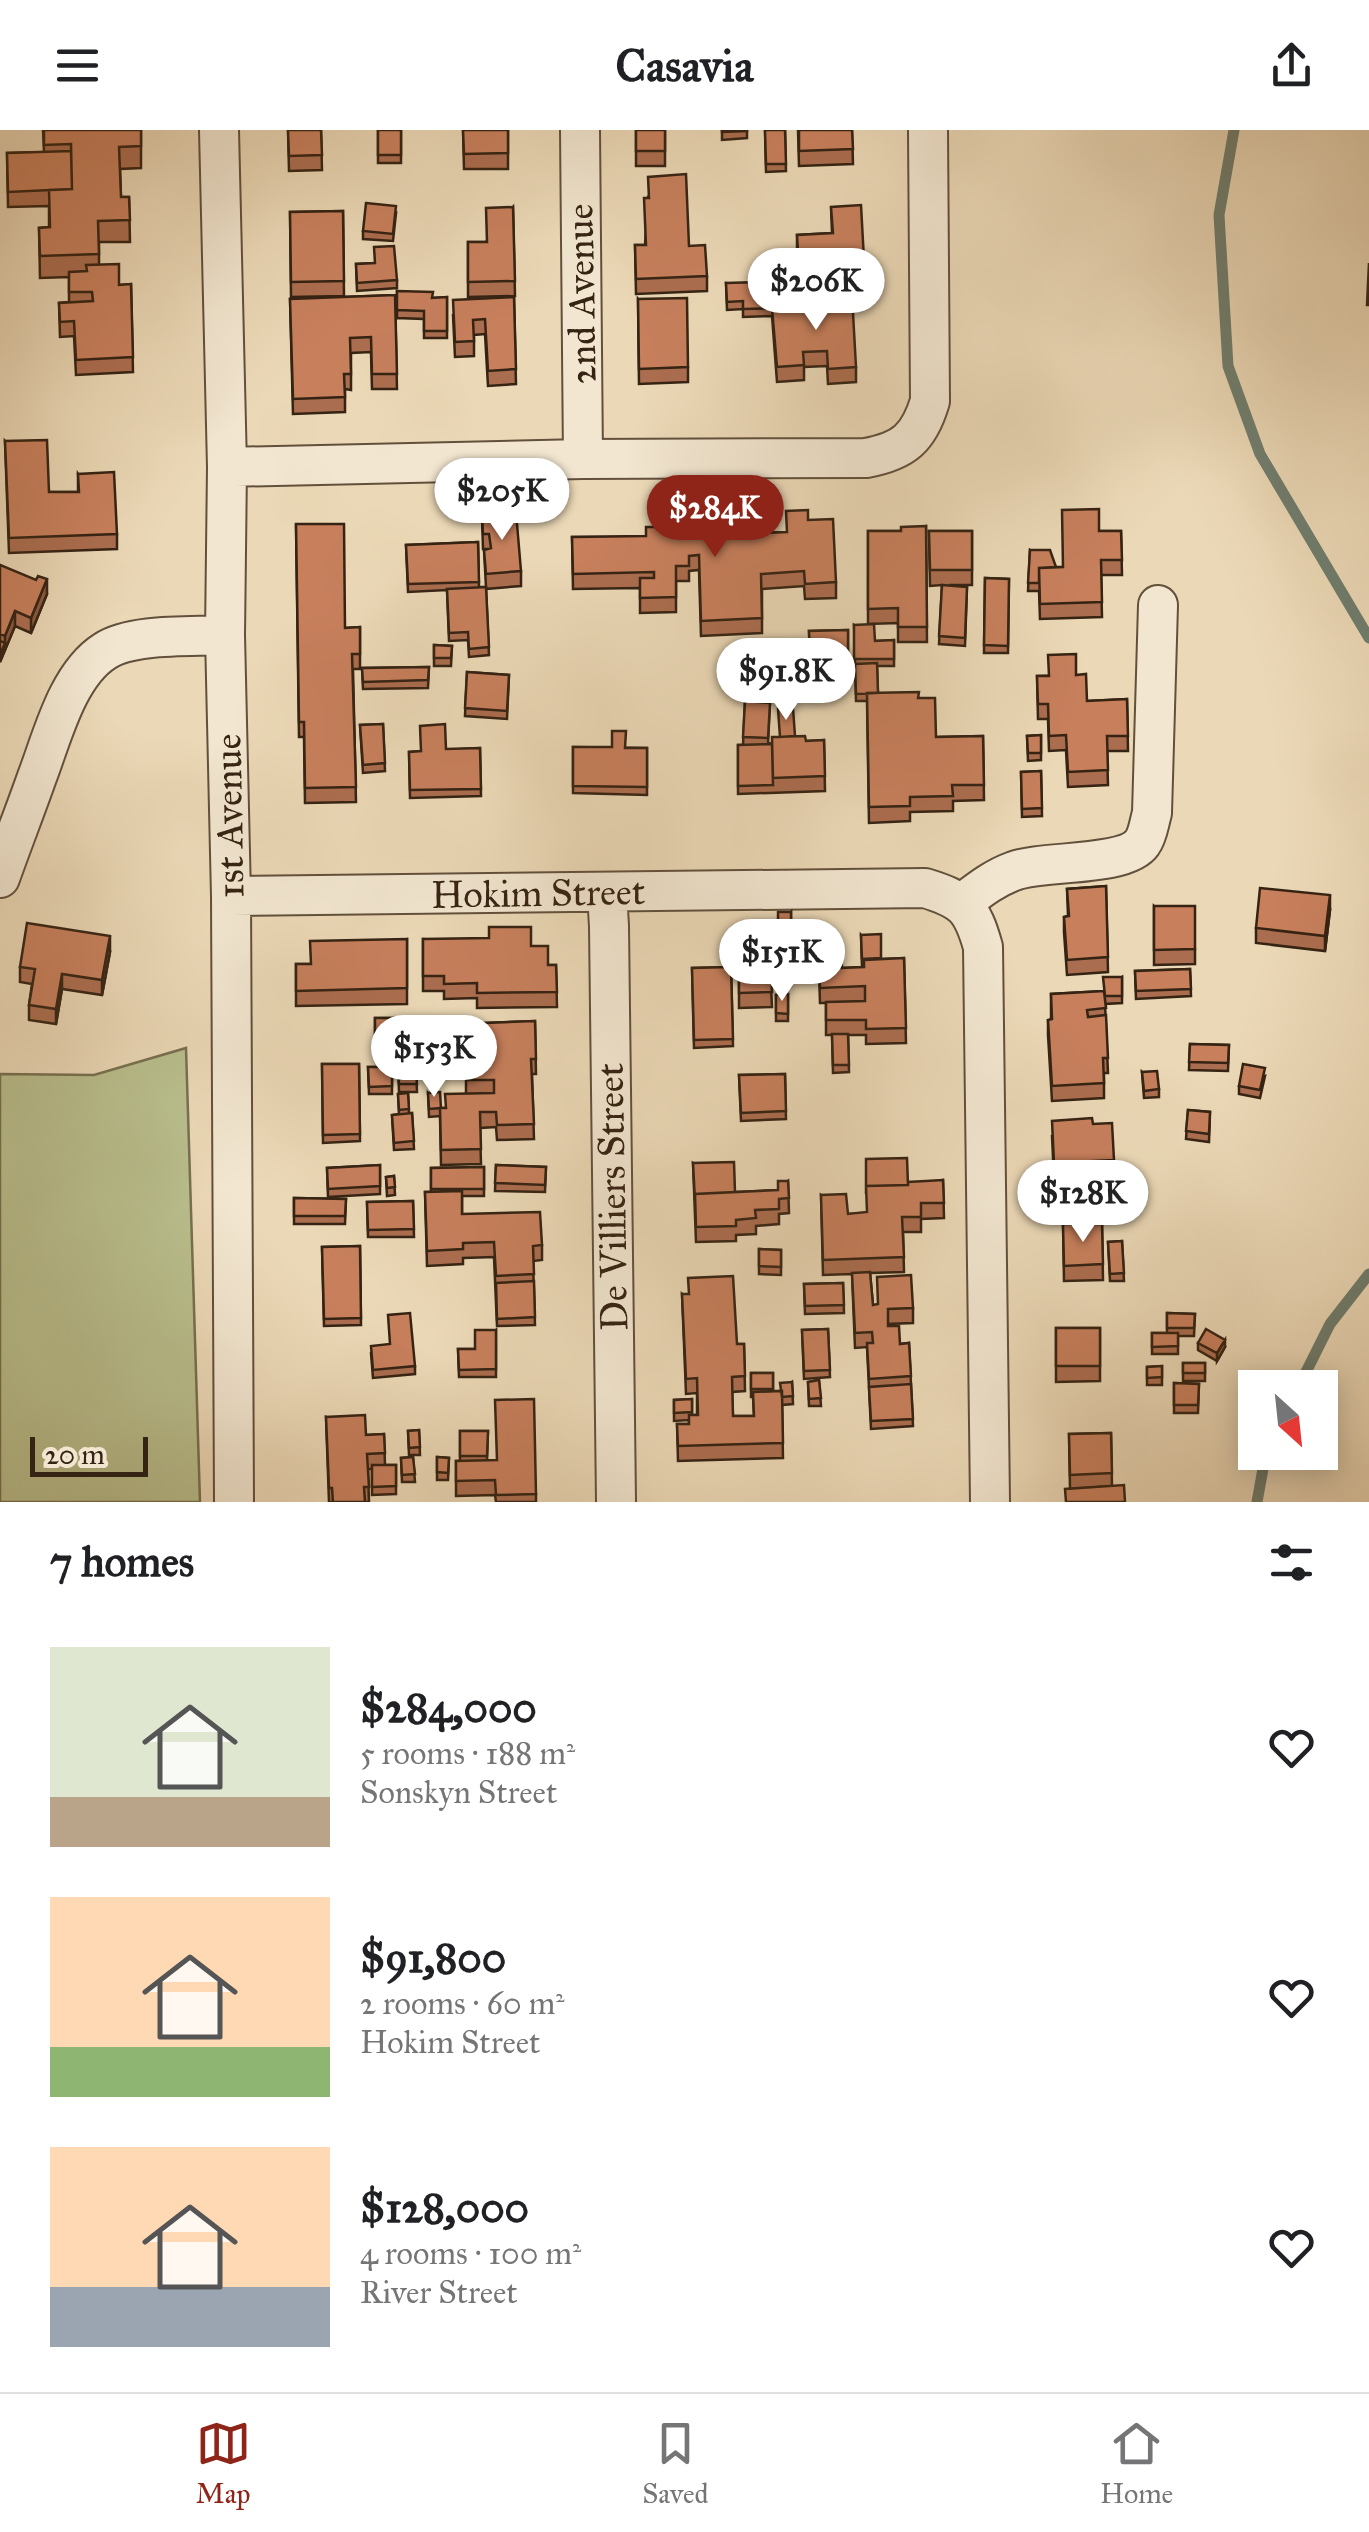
<!DOCTYPE html>
<html lang="en">
<head>
<meta charset="utf-8">
<style>
  body { margin:0; font-family:"IM FELL Great Primer",serif; background:#f6f6f6; color:#202124; height:100vh; display:flex; flex-direction:column; font-size:38px; white-space:nowrap }
  * { box-sizing:border-box; margin:0 }
  p { font-size:32px; color:#757577 }
  .icon { flex:none; width:55px; height:55px; fill:none; stroke:currentColor; stroke-width:2; stroke-linecap:round; stroke-linejoin:round }
  .map { position:relative; height:1372px; overflow:hidden }
  .details { display:flex; flex-direction:column; background:#fff; flex:1 }
  .details>* { flex:none }
  .needle { width:65px; rotate:153deg }
  .controls { position:absolute; left:1238px; top:1240px; display:grid; gap:20px }
  .controls a { display:grid; place-items:center; width:100px; height:100px; border-radius:0px; background:#fff; box-shadow:0 5px 25px #0003; font-size:50px }
  .scale { position:absolute; left:30px; bottom:25px; width:118px; box-sizing:border-box; padding-left:10px; border:5px solid #352313; border-top:0; font-size:28px; line-height:35px; white-space:nowrap; color:#352313; -webkit-text-stroke:8px #f2e6d0; paint-order:stroke }
  .price { position:absolute; translate:-50% -85px; padding:0 22px; border-radius:35px; background:#fff; color:#222; font-size:32px; line-height:65px; filter:drop-shadow(0 2px 5px #0008) }
  .price::after { content:''; position:absolute; left:50%; top:60px; width:30px; height:22px; margin-left:-15px; background:inherit; clip-path:polygon(0 0,100% 0,50% 100%) }
  .price.on { background:#8f2418; color:#fff }
  ul { padding:0; list-style:none }
  li { display:flex; align-items:center; gap:30px; height:250px; padding:0 50px }
  li span { display:grid; place-items:center; flex:none; width:280px; height:200px; border-radius:0px; color:#555 }
  li>.icon { margin-inline-start:auto }
  span .icon { width:120px; height:120px; fill:#fffc; stroke-width:1 }
  li b { font-size:42px }
  h2 { display:flex; justify-content:space-between; align-items:center; height:120px; padding:0 50px; font-size:42px }
  header { display:flex; justify-content:space-between; align-items:center; height:130px; padding:0 50px; background:#fff; font-size:45px; font-weight:700 }
  .tabs { display:flex; justify-content:space-around; align-items:center; height:140px; border-top:2px solid #e0e0e0; background:#fff; font-size:28px; color:#757577 }
  .tabs a { display:grid; justify-items:center; gap:5px }
  .tabs .on { color:#8f2418 }
  .map>svg:first-child { display:block }
</style>
</head>
<body>
<header><svg class="icon" aria-label="menu" viewBox="0 0 24 24"><path d="M4 6h16M4 12h16M4 18h16"/></svg>Casavia<svg class="icon" aria-label="share" viewBox="0 0 24 24"><path d="M12 15V3M7 8l5-5 5 5M5 13v7h14v-7"/></svg></header>
<div class="map">
<svg width="1369" height="1372" viewBox="0 0 1369 1372">
  <rect width="100%" height="100%" fill="#ebd8b6"/>
  <filter id="stains"><feTurbulence type="fractalNoise" baseFrequency=".002" numOctaves="4"/><feColorMatrix values="0 0 0 0 .2 0 0 0 0 .09 0 0 0 0 .02 0 0 0 .5 -.17"/></filter>
  <radialGradient id="worn" r=".72"><stop offset=".6" stop-color="#630" stop-opacity="0"/><stop offset="1" stop-color="#630" stop-opacity=".3"/></radialGradient>
  <path fill="#b9be8d" stroke="#777050" stroke-width="2.5" d="M186,918L200,1372H0V944L94,945Z"/>
  <g fill="none" stroke-linecap="round" stroke-linejoin="round">
    <path stroke="#707e6f" stroke-width="11" d="M1234,0L1219,85L1228,236L1260,324L1369,508
      M1298,1258L1330,1194L1369,1144
      M1257,1372L1266,1322"/>
    <defs>
      <path id="minor" d="M219,0L227,337L225,505L231,766L234,1372
        M580,0L583,329
        M227,337L583,329L866,328C904,321 919,308 930,271L928,0
        M0,748C12,714 25,681 37,647C52,608 67,545 105,521C132,503 193,507 225,505
        M607,763L609,796L616,1372
        M231,766L925,758C964,770 972,778 983,817L990,1372
        M961,774C978,761 994,748 1014,741C1043,730 1125,737 1142,713C1148,705 1149,693 1152,683L1158,475"/>
    </defs>
    <use href="#minor" stroke="#62503c" stroke-width="42"/>
    <use href="#minor" stroke="#f2e6d0" stroke-width="38"/>
  </g>
  <path fill="#ab6d4f" stroke="#352313" stroke-width="2.5" d="M43,0H141V38L120,39L121,67H129L130,112H99V135L119,155L131,154L133,242L76,245L74,206L60,207L59,173L69,172V147L40,148L39,98L49,97V76L8,77L7,23L44,22Z
    M288,0H321L322,40L289,41Z
    M378,0H401V33H378Z
    M463,0H508V39H464Z
    M636,0H665V36H636Z
    M722,0H747V8L722,10Z
    M765,0H785L786,41L766,42Z
    M798,0H852L853,34L799,36Z
    M648,68L689,116L707,146V161L636,164L635,115H645Z
    M513,77L515,166L468,167V112H486Z
    M831,77L865,148V163L835,164V156L789,159L788,122L797,121V105L832,103Z
    M343,81L344,166L291,167L290,82Z
    M396,83L393,111L363,109V101Z
    M375,133L397,150V158L357,161L356,134Z
    M726,153L761,160L778,178L856,237V252L828,254L827,236L804,237V250L777,252L772,186L743,187V179L727,180Z
    M397,161L432,168L447,167V208H424V189L397,188Z
    M395,165L397,259H372L371,222L351,223V260L345,259V282L293,284L290,169Z
    M514,167L516,254L488,256L485,204L474,205V226L455,227L453,185Z
    M638,169L688,237V252L639,254Z
    M5,311L49,362H78V344L117,404V419L9,423Z
    M482,385L521,441V456L486,459L489,525L469,527L468,510L449,511L447,460L408,462L406,415L478,412L479,457H486L484,420L489,419H483Z
    M808,390L836,452V468L805,469L804,456L762,459V503L701,506L699,440L689,441V451H676V482L640,483V458L573,459L572,407H677L786,402Z
    M296,394L345,498L360,497V539H353L356,672L305,673L304,607H299Z
    M926,396L927,512H898V493L868,494V401H901Z
    M929,401H972V455H949L967,457L965,516L939,514L942,455L930,456Z
    M1099,401H1121L1122,445H1101L1102,487L1040,489L1039,461H1028L1030,420L1056,437H1062Z
    M0,435L47,464L31,503L15,496L0,532Z
    M985,448L1009,449L1008,523H984Z
    M854,495L875,511L894,510V536H877L878,563L919,568L936,607L983,606L984,670L953,671V681L910,682V691L869,693L867,571H856Z
    M848,500V533L810,534L809,501Z
    M434,515L452,516L451,536H434Z
    M429,537L428,558L363,559L362,538Z
    M467,542L509,545L507,589L465,586Z
    M1076,545L1087,571L1127,569L1128,621H1107L1108,655L1068,657L1066,620L1049,621L1048,589H1038L1037,546Z
    M745,571L770,573L768,614L795,606L806,611L824,610L825,661L738,664V615H743Z
    M383,594L385,641L363,643L360,595Z
    M1041,605V630L1028,631L1027,606Z
    M573,617L647,618V665L573,663Z
    M480,618L481,666L410,668L409,622Z
    M1041,641L1042,686L1022,687L1021,642Z
    M1106,756L1108,842L1067,845L1064,802V787L1068,786L1067,759Z
    M1154,776L1195,819V834L1154,835Z
    M1330,780L1325,821L1256,813V798Z
    M791,782V856H771L772,877L739,878V838H751L767,812Z
    M861,805L881,829L904,828L906,913L866,914V905H848L849,942L833,943L832,905H826V873H820L818,809L842,838L864,837H862Z
    M407,809V874L296,876V834H310Z
    M423,809L531,816L548,835H556L557,877L477,878V868L444,869V861H423Z
    M110,822L102,865L62,859L56,894L29,890V875L32,854L20,852V837Z
    M731,837L733,916L694,918L692,838Z
    M1190,839L1191,866L1136,869L1135,841Z
    M1122,847V873L1105,874L1108,943H1104V968L1052,971L1048,905V890L1051,889V864L1104,861Z
    M788,864V891H776V865Z
    M375,888H414L417,962H399L398,932H395V916L375,917Z
    M535,891L536,944H532L534,1009L497,1010L496,997L480,998L481,1034L441,1035L440,986L429,987L428,963L441,978H445L466,963V943H461L460,894Z
    M1190,914L1229,915L1228,941L1189,940Z
    M322,934H359L360,1011L323,1013Z
    M368,937H392V964H369Z
    M1142,942L1159,959V967L1144,968Z
    M785,944L786,989L741,991L739,945Z
    M1265,946L1260,968L1239,964V956Z
    M408,963L409,983H412L414,1019L394,1020L392,985L399,984L398,964Z
    M1188,980L1210,982L1209,1012L1186,1009Z
    M1093,994L1114,1030V1046H1097L1098,1066L1078,1068L1077,1047L1054,1048L1052,1006Z
    M693,1033L735,1062L778,1060L788,1051L789,1083L779,1084V1094L756,1096V1104L736,1105V1111L696,1112Z
    M380,1035V1064L328,1067L327,1038Z
    M496,1035L546,1037L545,1062L495,1061Z
    M484,1037V1066H462V1084L542,1115V1130L533,1131L535,1195L497,1196L494,1127L463,1128V1134L427,1136L425,1062H431V1038Z
    M394,1046L395,1065L387,1066L386,1047Z
    M943,1050L944,1088L921,1089V1102H903L904,1142L870,1143L873,1175L913,1178V1193L888,1194L900,1214L909,1213L913,1296L871,1299L867,1217L855,1218L852,1144L823,1145L821,1065L848,1084L867,1083L908,1055Z
    M294,1068L346,1069L345,1094H294Z
    M413,1071L414,1107H368L367,1072Z
    M1063,1094H1102L1103,1150L1064,1151Z
    M1122,1111L1124,1151H1110L1108,1112Z
    M360,1116L361,1195L324,1196L322,1117Z
    M759,1119L781,1120V1145L759,1144Z
    M843,1153L844,1183L805,1184L804,1154Z
    M682,1164L737,1214H744L745,1261L732,1262L733,1286H754L753,1267H751V1243H773V1261H780L792,1252L793,1274L782,1275L783,1328L678,1331L677,1294H689V1290L674,1291V1270L692,1269V1285H697V1263L686,1264Z
    M1167,1183L1195,1184L1194,1206H1178V1224H1152V1203H1167Z
    M1056,1198H1100V1251L1056,1252Z
    M828,1199L830,1247L804,1249L802,1200Z
    M496,1200V1247H459L458,1219H475Z
    M1198,1213L1225,1217L1217,1231L1198,1220Z
    M390,1214L415,1236V1244L373,1248L371,1223Z
    M1183,1233H1205V1251H1183Z
    M1162,1236V1255H1147V1237Z
    M819,1250L821,1276H809L808,1252Z
    M1174,1253L1199,1254L1198,1283H1174Z
    M326,1287L366,1305L384,1304L385,1335H396V1364L372,1365V1339H368L369,1372H329Z
    M419,1300L420,1325H409L408,1301Z
    M460,1301H488L487,1330L536,1364V1372H496L495,1365L456,1366V1331H460Z
    M1111,1303L1112,1356L1070,1359L1069,1304Z
    M413,1327L415,1352H402L401,1328Z
    M437,1327L449,1328L448,1350H437Z"/>
  <path fill="#8b5940" stroke="#352313" stroke-width="2.5" d="M47,449V464L31,503V488Z
    M15,481V496L0,532V525L5,513V506Z
    M1330,765V780L1325,821V806Z
    M110,806V822L102,865V850Z
    M62,844V859L56,894V879Z
    M1225,1210V1217L1217,1231V1223Z"/>
  <path fill="#c77f5c" stroke="#352313" stroke-width="2.5" d="M44,0H141V16L119,17L121,67H129L130,90L98,91L99,124L40,126L39,98L50,97L49,60L72,59L71,14L44,15Z
    M288,0H321L322,25L289,26Z
    M378,0H401V25H378Z
    M463,0H508V23L464,24Z
    M636,0H665V21H636Z
    M722,0H747V1L722,2Z
    M765,0H785L786,34H766Z
    M799,0H852L853,19L799,21Z
    M71,21L72,59L8,62L7,23Z
    M686,44L689,116L705,115L707,146L636,149L635,115H646L644,68H649L648,47Z
    M366,73L396,76L393,104L363,101Z
    M861,75L865,148L835,149V141L789,144L788,122L798,121L797,105L833,103L831,77Z
    M513,77L515,151L468,152V112H487L486,78Z
    M343,81L344,151L291,152L290,82Z
    M394,116L397,150L357,153L356,134L375,133L374,117Z
    M1369,133V175H1367Z
    M119,134V155L131,154L133,227L76,230L74,191L60,192L59,173L93,171L92,162H69V142L87,141L86,135Z
    M760,152L761,160L777,159L778,178L743,179V171L727,172L726,153Z
    M397,161L433,162L432,168L447,167V201H424V181L397,180Z
    M395,165L397,244H372L371,207L350,208L351,244H344L345,267L293,269L290,169Z
    M852,165L856,237L828,239L827,221L803,222L804,235L777,237L772,178L824,174L823,167Z
    M514,167L516,239L488,241L485,189L473,190L474,211L455,212L453,170Z
    M687,168L688,237L639,239L638,169Z
    M47,310L49,362H79L78,344L114,342L117,404L9,408L5,311Z
    M711,371L712,405L787,402L786,381L808,380V390L833,389L836,452L805,454L804,441L761,444L762,488L701,491L699,425L689,426V436H676V467L640,468V448H654V442L573,444L572,407L646,406V397H677V407H689L688,372Z
    M1099,379V401H1121L1122,430H1101L1102,472L1040,474L1039,438L1063,437L1062,380Z
    M516,382L521,441L486,444L484,420L491,418L489,404H483L482,385Z
    M296,394H344L345,498L360,497V524H352L356,657L305,658L304,592H299Z
    M926,396L927,497H898V478L868,479V401H901V397Z
    M929,401H972V440H930Z
    M478,412L479,452L408,454L406,415Z
    M1030,420H1050L1056,437L1039,438V453H1028Z
    M0,435L36,450L38,446L47,449L31,488L15,481L5,506L0,504Z
    M985,448L1009,449L1008,516L984,515Z
    M942,455L967,457L965,508L939,506Z
    M486,457L489,517L469,519L468,502L449,503L447,459Z
    M874,494L875,511L894,510V529H854V495Z
    M848,500V525L810,526L809,501Z
    M0,511L5,513L0,525Z
    M434,515L452,516L451,528H434Z
    M1076,524V545L1086,544L1087,571L1127,569L1128,606H1107L1108,640L1068,642L1066,605L1049,606L1048,574H1038L1037,546H1049L1048,525Z
    M877,533L878,563L856,564L855,534Z
    M429,537L428,550L363,552L362,538Z
    M467,542L509,545L507,581L465,578Z
    M919,562L918,568H935L936,607L983,606L984,655H952L953,666L910,667V676L869,677L867,563Z
    M745,571L770,573L768,608L743,607Z
    M793,578L795,606L780,607L778,579Z
    M383,594L385,633L363,635L360,595Z
    M445,594L446,619L480,618L481,659L410,660L409,622L421,621L420,596Z
    M612,601H626L625,618H647V657L573,656V617H612Z
    M1041,605V623H1028L1027,606Z
    M805,606L806,611L824,610L825,646L773,648L772,607Z
    M772,614L773,655L738,656V615Z
    M1041,641L1042,678L1022,679L1021,642Z
    M1106,756L1108,827L1067,830L1064,787L1069,786L1067,759Z
    M1260,758L1330,765L1325,806L1256,798Z
    M1154,776H1195V819L1154,820Z
    M778,782H791V841H771L772,862L739,863V838H751L750,812H767L768,800H778Z
    M27,793L110,806L102,850L62,844L56,879L29,875L35,839L20,837Z
    M489,797H531V816H548V835H556L557,862L477,863V853L444,854V846H423V809L489,808Z
    M881,804V828L862,829L861,805Z
    M407,809V858L296,861V834H311L310,811Z
    M818,809H841L842,838L864,837V830L904,828L906,898L866,899V890H826V872L865,871V856L820,858Z
    M731,837L733,909L694,910L692,838Z
    M1190,839L1191,859L1136,861L1135,841Z
    M1103,847H1122V866H1105Z
    M1104,861L1106,878L1087,880L1088,887L1106,885L1108,928H1103L1104,953L1052,956L1048,890L1052,889L1051,864Z
    M788,864V884L776,883V865Z
    M375,888H414V924H395V908L375,909Z
    M535,891L536,929H531L534,994L497,995L496,982H480L481,1019L441,1020L440,978H446L445,964L494,963V950H467L466,928H461L460,894Z
    M832,904H848L849,935H833Z
    M1190,914L1229,915L1228,933L1189,932Z
    M415,931L417,954H399L398,932Z
    M322,934H359L360,1004L323,1005Z
    M1243,934L1265,938L1260,960L1239,956Z
    M368,937H392V956L369,957Z
    M1157,941L1159,959L1144,961L1142,942Z
    M785,944L786,981L741,983L739,945Z
    M440,962L441,978L429,979L428,963Z
    M408,963L409,979L399,980L398,964Z
    M1188,980L1210,982L1209,1004L1186,1001Z
    M412,983L414,1011L394,1013L392,985Z
    M1092,988L1093,994L1112,993L1114,1030L1054,1033L1052,991Z
    M907,1028L908,1055L866,1056V1064V1029Z
    M734,1032L735,1062L695,1064V1071L693,1033Z
    M380,1035V1056L328,1059L327,1038Z
    M496,1035L546,1037L545,1055L495,1053Z
    M484,1037V1059H431V1038Z
    M1097,1045L1098,1059L1078,1060L1077,1046Z
    M394,1046L395,1057L387,1058L386,1047Z
    M943,1050L944,1073H921V1087H902L904,1127L823,1130L821,1065L846,1064L848,1084L867,1082L866,1056L908,1055V1052Z
    M778,1051H788L789,1068L779,1069V1079L755,1080L756,1088L736,1090V1096L696,1097L695,1064L778,1060Z
    M462,1061V1084L540,1082L542,1115L533,1116L534,1144L496,1146L494,1112L463,1113V1119L427,1121L425,1062Z
    M294,1068L346,1069L345,1086H294Z
    M413,1071L414,1099L368,1100L367,1072Z
    M1063,1094H1102L1103,1134L1064,1136Z
    M1122,1111L1124,1143L1110,1144L1108,1112Z
    M360,1116L361,1188L324,1189L322,1117Z
    M759,1119L781,1120V1137L759,1136Z
    M870,1142L873,1175L878,1174L877,1147L911,1145L913,1178L888,1179V1196H899L900,1214L909,1213L911,1246L869,1249L867,1213H873L872,1202L855,1203L852,1143Z
    M733,1146L737,1214H744L745,1246L732,1247L733,1286H754L753,1262L782,1261L783,1313L678,1316L677,1294H689V1285H698L697,1248L686,1249L682,1164H689L688,1148Z
    M534,1151L535,1187L497,1189L496,1153Z
    M843,1153L844,1175L805,1176L804,1154Z
    M410,1183L415,1236L373,1240L371,1216L390,1214L388,1185Z
    M1167,1183L1195,1184L1194,1198H1167Z
    M1056,1198H1100V1236H1056Z
    M828,1199L830,1240L804,1241L802,1200Z
    M1206,1199L1225,1210L1217,1223L1198,1213Z
    M475,1200H496V1239L459,1240L458,1219H475Z
    M1152,1203H1178V1216L1152,1217Z
    M1183,1233H1205V1243H1183Z
    M1162,1236V1247L1147,1248V1237Z
    M751,1243H773V1259H751Z
    M819,1250L821,1268L809,1269L808,1252Z
    M792,1252L793,1266L782,1267L780,1253Z
    M1174,1253L1199,1254L1198,1275H1174Z
    M911,1254L913,1289L871,1291L869,1257Z
    M534,1269L536,1364L496,1365L495,1350L456,1351V1331L497,1330L495,1270Z
    M692,1269V1282L674,1283V1270Z
    M365,1285L366,1305L384,1304L385,1323L367,1324L369,1357H364L365,1372H333L332,1358H329L326,1287Z
    M419,1300L420,1317L409,1318L408,1301Z
    M460,1301H488L487,1326H460Z
    M1111,1303L1112,1343L1070,1345L1069,1304Z
    M413,1327L415,1344L402,1345L401,1328Z
    M437,1327L449,1328L448,1343L437,1342Z
    M372,1335H396V1356L372,1357Z
    M1124,1355L1125,1372H1066L1065,1359Z"/>
  <g text-anchor="middle" dominant-baseline="central" stroke-width="8" stroke-linejoin="round" paint-order="stroke">
    <g font-size="38" fill="#352313" stroke="#f2e6d0">
      <text transform="translate(581 164) rotate(-91)">2nd Avenue</text>
      <text transform="translate(229 686) rotate(-91)">1st Avenue</text>
      <text transform="translate(538 763) rotate(-1)">Hokim Street</text>
      <text transform="translate(612 1067) rotate(-91)">De Villiers Street</text>
    </g>
  </g>
  <rect width="100%" height="100%" filter="url(#stains)"/>
  <rect width="100%" height="100%" fill="url(#worn)"/>
</svg>
<div class="controls">
<a><svg class="needle" viewBox="-14 -14 28 28"><path d="M0-13l5 13h-10z" fill="#e53935"/><path d="M0 13l5-13h-10z" fill="#757577"/></svg></a>
</div>
<div class="scale">20 m</div>
<b class="price" style="left:816px;top:203px">$206K</b>
<b class="price" style="left:502px;top:413px">$205K</b>
<b class="price on" style="left:715px;top:430px">$284K</b>
<b class="price" style="left:786px;top:593px">$91.8K</b>
<b class="price" style="left:782px;top:874px">$151K</b>
<b class="price" style="left:434px;top:970px">$153K</b>
<b class="price" style="left:1083px;top:1115px">$128K</b>
</div>
<section class="details">
<h2>7 homes<svg class="icon" aria-label="filters" viewBox="0 0 24 24"><path d="M4 7h16M4 17h16"/><circle cx="9" cy="7" r="2"/><circle cx="15" cy="17" r="2"/></svg></h2>
<ul>
<li><span style="background:linear-gradient(#dfe7d0 75%,#b9a48a 0)"><svg class="icon" aria-label="home" viewBox="0 0 24 24"><path d="M3 11l9-7 9 7M6 9v11h12V9"/></svg></span><div><b>$284,000</b><p>5 rooms · 188 m²</p><p>Sonskyn Street</p></div><svg class="icon" aria-label="heart" viewBox="0 0 24 24"><path d="M12 20l-8-8c-3-5 5-10 8-4 3-6 11-1 8 4z"/></svg></li>
<li><span style="background:linear-gradient(#ffd9b3 75%,#8fb573 0)"><svg class="icon" aria-label="home" viewBox="0 0 24 24"><path d="M3 11l9-7 9 7M6 9v11h12V9"/></svg></span><div><b>$91,800</b><p>2 rooms · 60 m²</p><p>Hokim Street</p></div><svg class="icon" aria-label="heart" viewBox="0 0 24 24"><path d="M12 20l-8-8c-3-5 5-10 8-4 3-6 11-1 8 4z"/></svg></li>
<li><span style="background:linear-gradient(#ffd9b3 70%,#9aa5b1 0)"><svg class="icon" aria-label="home" viewBox="0 0 24 24"><path d="M3 11l9-7 9 7M6 9v11h12V9"/></svg></span><div><b>$128,000</b><p>4 rooms · 100 m²</p><p>River Street</p></div><svg class="icon" aria-label="heart" viewBox="0 0 24 24"><path d="M12 20l-8-8c-3-5 5-10 8-4 3-6 11-1 8 4z"/></svg></li>
</ul>
</section>
<nav class="tabs">
<a class="on"><svg class="icon" aria-label="map" viewBox="0 0 24 24"><path d="M3 6l6-2 6 2 6-2v14l-6 2-6-2-6 2zM9 4v14M15 6v14"/></svg>Map</a>
<a><svg class="icon" aria-label="saved" viewBox="0 0 24 24"><path d="M7 4h10v16l-5-4-5 4z"/></svg>Saved</a>
<a><svg class="icon" aria-label="home" viewBox="0 0 24 24"><path d="M3 11l9-7 9 7M6 9v11h12V9"/></svg>Home</a>
</nav>
</body>
</html>
